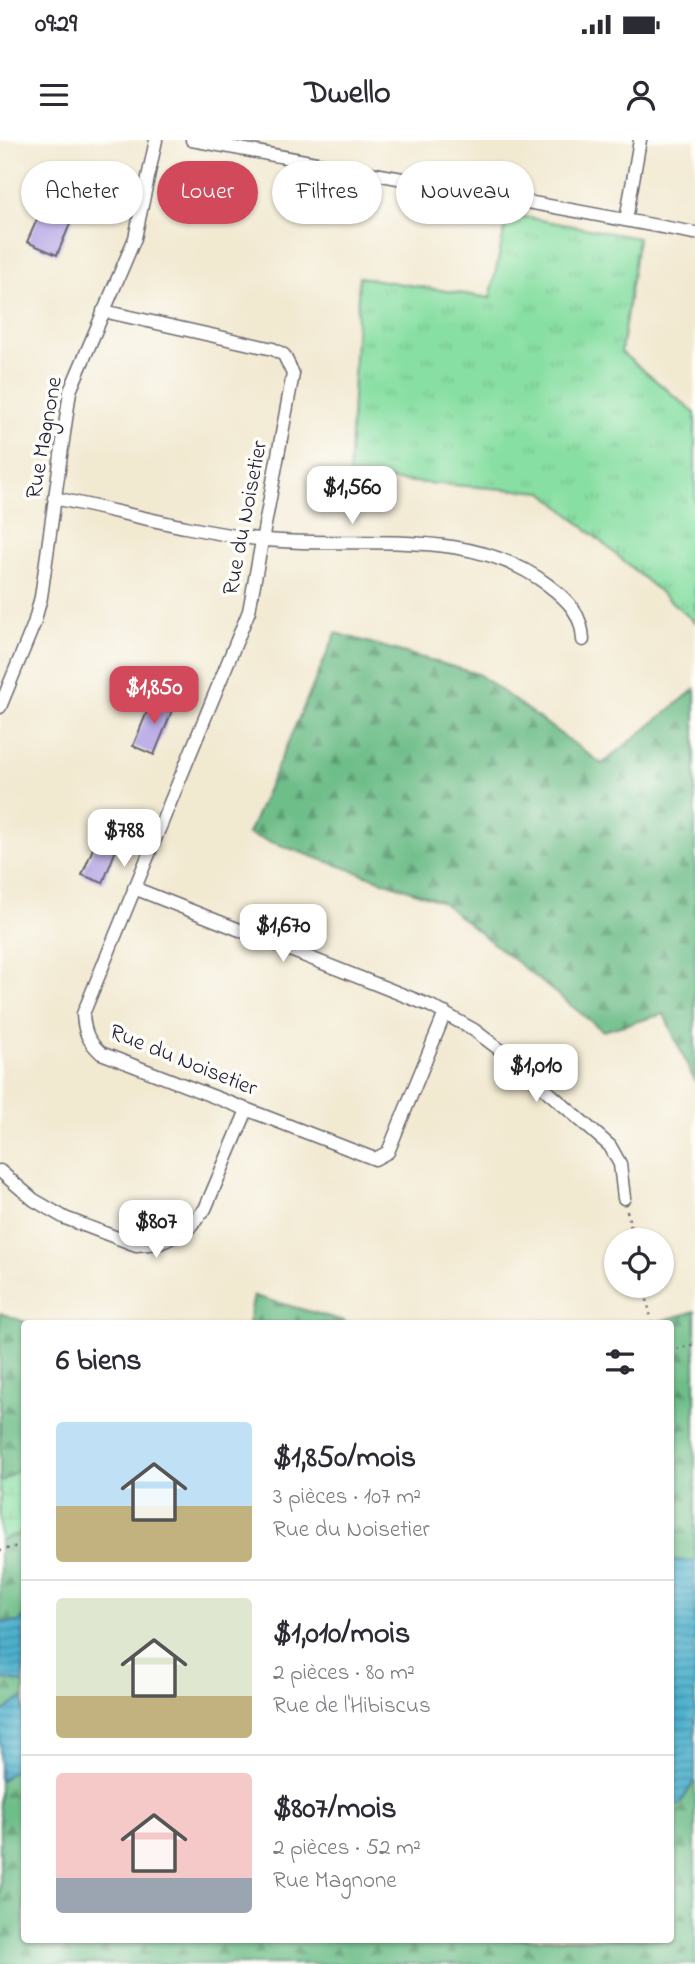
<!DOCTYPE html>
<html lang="fr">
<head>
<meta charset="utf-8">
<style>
  body { margin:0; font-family:"Indie Flower",sans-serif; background:#f7f7f7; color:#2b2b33; height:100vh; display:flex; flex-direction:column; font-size:26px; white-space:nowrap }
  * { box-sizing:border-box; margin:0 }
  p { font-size:23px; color:#7c7c81 }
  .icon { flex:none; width:38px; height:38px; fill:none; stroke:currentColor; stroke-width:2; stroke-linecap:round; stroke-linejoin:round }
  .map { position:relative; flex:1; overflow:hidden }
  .panel { position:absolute; left:21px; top:1180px; width:653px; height:623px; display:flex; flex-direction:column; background:#fff; border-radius:7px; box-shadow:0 2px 5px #0004 }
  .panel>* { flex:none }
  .hud { position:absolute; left:21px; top:21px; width:654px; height:63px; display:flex; gap:14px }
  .buttons { position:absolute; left:604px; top:1088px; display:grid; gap:14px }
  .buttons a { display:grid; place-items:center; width:70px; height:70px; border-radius:50%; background:#fff; box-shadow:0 2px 5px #0004; font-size:35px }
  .price { position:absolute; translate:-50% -60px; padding:0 16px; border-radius:14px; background:#fff; color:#222; font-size:23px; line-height:46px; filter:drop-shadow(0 2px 4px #0008) }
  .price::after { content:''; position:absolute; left:50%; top:42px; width:21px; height:16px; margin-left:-10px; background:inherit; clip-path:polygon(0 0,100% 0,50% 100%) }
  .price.active { background:#d1495b; color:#fff }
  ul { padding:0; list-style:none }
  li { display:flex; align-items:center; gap:21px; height:175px; padding:0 35px }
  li+li { border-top:2px solid #e1e1e2 }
  li span { display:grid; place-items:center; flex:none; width:196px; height:140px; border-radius:7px; color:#555 }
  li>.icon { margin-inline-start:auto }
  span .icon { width:84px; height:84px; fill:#fffc; stroke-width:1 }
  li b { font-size:30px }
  h2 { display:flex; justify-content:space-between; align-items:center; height:84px; padding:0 35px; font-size:30px }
  .pill { padding:0 24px; border-radius:32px; background:#fff; box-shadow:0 2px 5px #0004; font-size:24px; line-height:63px }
  .pill.active { background:#d1495b; color:#fff }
  .status { display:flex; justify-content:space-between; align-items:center; height:49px; padding:0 35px; background:#fff; direction:ltr }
  .status svg { height:19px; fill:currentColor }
  header { display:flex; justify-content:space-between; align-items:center; height:91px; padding:0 35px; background:#fff; font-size:32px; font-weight:800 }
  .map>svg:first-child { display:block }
</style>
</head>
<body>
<div class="status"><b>09:29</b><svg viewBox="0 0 49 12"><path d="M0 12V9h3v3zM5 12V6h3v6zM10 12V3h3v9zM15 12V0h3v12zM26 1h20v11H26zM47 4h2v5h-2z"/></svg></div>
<header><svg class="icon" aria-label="menu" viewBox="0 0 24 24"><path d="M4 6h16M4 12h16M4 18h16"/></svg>Dwello<svg class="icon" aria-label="person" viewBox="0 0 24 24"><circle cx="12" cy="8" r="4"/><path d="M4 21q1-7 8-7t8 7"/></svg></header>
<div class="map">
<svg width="695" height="1824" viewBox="0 0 695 1824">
  <defs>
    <pattern id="grass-tufts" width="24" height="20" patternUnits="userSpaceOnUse" patternTransform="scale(1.75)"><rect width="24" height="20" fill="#88dfa3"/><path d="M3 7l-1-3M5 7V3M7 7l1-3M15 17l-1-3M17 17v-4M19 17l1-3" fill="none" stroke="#75bf8d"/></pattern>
    <pattern id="forest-firs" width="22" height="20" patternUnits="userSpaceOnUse" patternTransform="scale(1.75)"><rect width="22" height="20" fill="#6ebe89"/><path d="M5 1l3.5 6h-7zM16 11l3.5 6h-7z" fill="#5a9a71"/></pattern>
    <pattern id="wetland-marsh" width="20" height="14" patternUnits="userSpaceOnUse" patternTransform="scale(1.75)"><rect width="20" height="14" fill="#88dfa3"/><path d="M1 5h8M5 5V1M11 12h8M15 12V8" fill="none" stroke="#75bf8d"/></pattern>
    <pattern id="water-rules" width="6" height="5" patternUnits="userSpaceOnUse" patternTransform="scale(1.75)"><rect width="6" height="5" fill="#4db0cc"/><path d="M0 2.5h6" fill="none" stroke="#408fa7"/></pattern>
  </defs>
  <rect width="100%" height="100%" fill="#fdfcf7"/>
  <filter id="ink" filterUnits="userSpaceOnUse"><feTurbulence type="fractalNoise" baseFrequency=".0143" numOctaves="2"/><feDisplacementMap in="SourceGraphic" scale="14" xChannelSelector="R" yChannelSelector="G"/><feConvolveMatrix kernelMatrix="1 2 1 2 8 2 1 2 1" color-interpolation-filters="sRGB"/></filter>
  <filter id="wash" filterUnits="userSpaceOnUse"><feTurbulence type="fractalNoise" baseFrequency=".00686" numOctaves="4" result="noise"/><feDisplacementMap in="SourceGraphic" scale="28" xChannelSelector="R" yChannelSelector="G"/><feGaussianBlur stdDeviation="1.57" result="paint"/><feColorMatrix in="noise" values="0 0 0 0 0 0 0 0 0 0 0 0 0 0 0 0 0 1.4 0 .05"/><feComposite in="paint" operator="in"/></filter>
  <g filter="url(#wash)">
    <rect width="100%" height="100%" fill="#f2e9d1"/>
    <path fill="url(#grass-tufts)" stroke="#55806f" stroke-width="2" d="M508,74L638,98L621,212L695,273V482L543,352L349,337L359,137L490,158Z"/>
    <path fill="url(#forest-firs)" stroke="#487062" stroke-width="2" d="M336,493L478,534L602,624L695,549V942L664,874L603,891L440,761L248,694Z
      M254,1156L344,1181L346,1183H248Z
      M695,1171V1420L670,1421V1183H654Z
      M0,1173L28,1183H24V1326L0,1343Z
      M24,1392V1477L19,1482H0V1400Z
      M0,1538L24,1543V1557L0,1573Z
      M24,1623V1799H670V1667L680,1664L695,1640V1824H0V1641Z"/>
    <path fill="url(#wetland-marsh)" stroke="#55806f" stroke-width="2" d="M24,1326V1392L0,1400V1343Z"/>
    <path fill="url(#water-rules)" stroke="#386984" stroke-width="2" d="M695,1420V1640L680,1664L670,1667V1421Z
      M24,1477V1543L0,1538V1482H19Z
      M24,1557V1623L0,1641V1573Z"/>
    <g id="blocks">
      <path fill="#af9ee4" d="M57,34L86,46L57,115L27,102Z
        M153,557L174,566L154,615L133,606Z
        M101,689L121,697L103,743L82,735Z"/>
    </g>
  </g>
  <g filter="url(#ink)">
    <use href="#blocks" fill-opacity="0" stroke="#6b6870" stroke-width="2"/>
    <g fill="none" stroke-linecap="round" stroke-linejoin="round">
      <defs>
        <path id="minor" d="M192,0L695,93
          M626,80L640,0
          M103,171L273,209L284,215L293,234L249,471L83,874C84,892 88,901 101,913L375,1019L388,1012L445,873
          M54,358C122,372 190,391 258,399C354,411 465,382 548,445C568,460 582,474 583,500
          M0,567L34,484L41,457L70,251L135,98L156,0
          M134,748L431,866L474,890L499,909L610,1006L620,1024L624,1058
          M0,1031L34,1060L65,1078L136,1105L160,1103L186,1091L205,1069L247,970"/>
      </defs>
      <use href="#minor" stroke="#6b6870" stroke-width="15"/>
      <path stroke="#6b6870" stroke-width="2.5" stroke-dasharray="2 5" stroke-linecap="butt" d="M627,1071L634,1101
        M644,1146L652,1183
        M670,1211L695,1204
        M0,1411L24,1404"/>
      <use href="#minor" stroke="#fff" stroke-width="12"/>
    </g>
  </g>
  <g text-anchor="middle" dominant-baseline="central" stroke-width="7" stroke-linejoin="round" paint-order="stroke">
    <g font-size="23" fill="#22223b" stroke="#fdfcf7">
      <text transform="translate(45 298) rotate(-80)">Rue Magnone</text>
      <text transform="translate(246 378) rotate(-79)">Rue du Noisetier</text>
      <text transform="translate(183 921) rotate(22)">Rue du Noisetier</text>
    </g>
  </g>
</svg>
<div class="buttons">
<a><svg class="icon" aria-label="locate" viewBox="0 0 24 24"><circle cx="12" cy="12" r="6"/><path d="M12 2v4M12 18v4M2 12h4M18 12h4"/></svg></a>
</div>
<b class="price" style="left:352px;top:386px">$1,560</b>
<b class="price active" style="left:154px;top:586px">$1,850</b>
<b class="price" style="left:124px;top:729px">$788</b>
<b class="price" style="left:283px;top:824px">$1,670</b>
<b class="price" style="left:536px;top:964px">$1,010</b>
<b class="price" style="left:156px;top:1120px">$807</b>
<div class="hud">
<a class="pill">Acheter</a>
<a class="pill active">Louer</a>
<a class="pill">Filtres</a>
<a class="pill">Nouveau</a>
</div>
<section class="panel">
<h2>6 biens<svg class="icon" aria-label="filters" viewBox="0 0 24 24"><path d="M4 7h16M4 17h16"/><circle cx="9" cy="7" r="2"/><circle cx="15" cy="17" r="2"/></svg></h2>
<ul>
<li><span style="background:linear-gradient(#bfe0f5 60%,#c2b280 0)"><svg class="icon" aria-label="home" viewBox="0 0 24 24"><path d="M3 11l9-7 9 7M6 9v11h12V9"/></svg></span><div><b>$1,850/mois</b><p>3 pièces · 107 m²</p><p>Rue du Noisetier</p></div></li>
<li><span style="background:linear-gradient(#dfe7d0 70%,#c2b280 0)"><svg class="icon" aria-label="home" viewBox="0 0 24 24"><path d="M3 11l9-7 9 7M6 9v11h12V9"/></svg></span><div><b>$1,010/mois</b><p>2 pièces · 80 m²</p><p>Rue de l'Hibiscus</p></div></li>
<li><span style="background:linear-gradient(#f6c9c9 75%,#9aa5b1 0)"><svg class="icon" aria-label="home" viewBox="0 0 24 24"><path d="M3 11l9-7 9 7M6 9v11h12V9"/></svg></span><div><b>$807/mois</b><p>2 pièces · 52 m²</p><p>Rue Magnone</p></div></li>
</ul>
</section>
</div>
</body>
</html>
